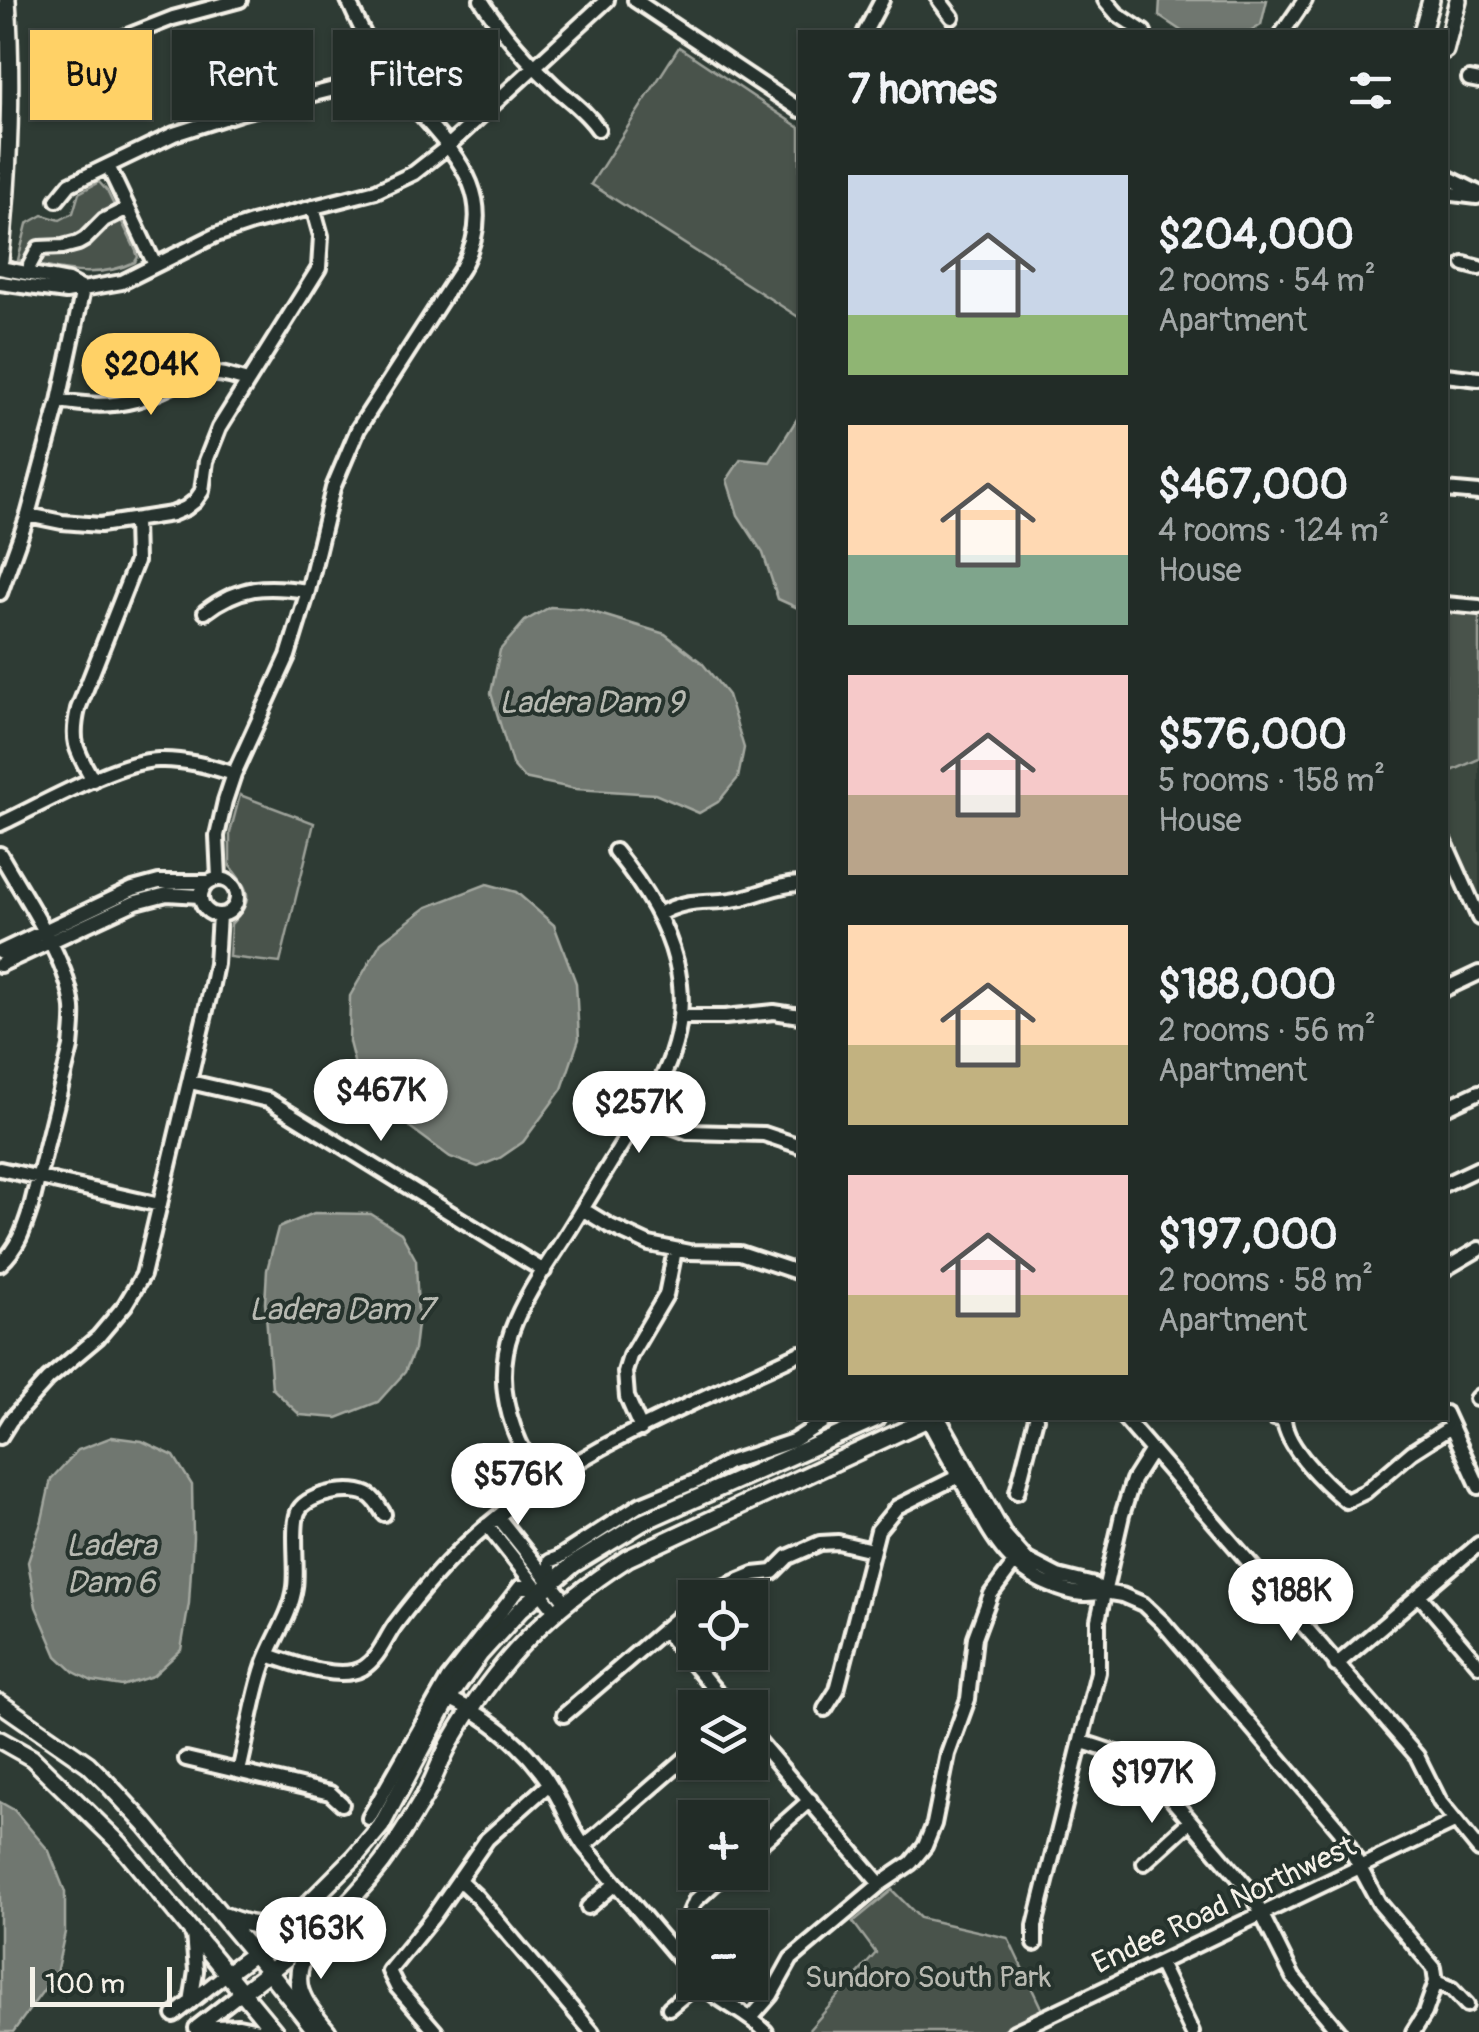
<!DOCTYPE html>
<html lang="en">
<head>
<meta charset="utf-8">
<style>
  body { margin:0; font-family:Pangolin,sans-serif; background:#2a342f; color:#f1f3f6; height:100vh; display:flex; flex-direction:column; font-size:38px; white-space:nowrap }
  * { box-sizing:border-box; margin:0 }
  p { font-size:32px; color:#a2a7a7 }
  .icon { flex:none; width:55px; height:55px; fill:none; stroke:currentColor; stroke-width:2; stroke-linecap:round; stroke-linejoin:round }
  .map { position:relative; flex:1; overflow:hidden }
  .side { position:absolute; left:798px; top:30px; width:650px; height:1390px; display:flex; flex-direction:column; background:#222c27; border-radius:0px; box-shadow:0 2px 8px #0004,0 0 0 2px #3f4844 }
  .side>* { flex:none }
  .banner { position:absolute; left:30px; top:30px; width:618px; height:90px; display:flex; gap:20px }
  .buttons { position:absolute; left:678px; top:1580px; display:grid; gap:20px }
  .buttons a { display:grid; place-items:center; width:90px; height:90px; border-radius:0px; background:#222c27; box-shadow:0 2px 8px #0004,0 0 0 2px #3f4844; font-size:50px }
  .scale { position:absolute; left:30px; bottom:25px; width:142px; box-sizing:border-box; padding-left:10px; border:5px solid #f4f1e8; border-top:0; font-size:28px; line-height:35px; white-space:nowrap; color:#f4f1e8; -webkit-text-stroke:8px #26332d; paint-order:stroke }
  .price { position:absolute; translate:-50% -85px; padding:0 22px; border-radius:35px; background:#fff; color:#222; font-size:32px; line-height:65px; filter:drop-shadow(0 2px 5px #0008) }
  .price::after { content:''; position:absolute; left:50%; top:60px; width:30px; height:22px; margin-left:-15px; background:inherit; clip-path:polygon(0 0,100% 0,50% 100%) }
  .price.selected { background:#ffd166; color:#111 }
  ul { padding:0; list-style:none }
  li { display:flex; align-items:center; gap:30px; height:250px; padding:0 50px }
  li span { display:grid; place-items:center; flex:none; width:280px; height:200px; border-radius:0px; color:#555 }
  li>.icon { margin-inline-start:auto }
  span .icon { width:120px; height:120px; fill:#fffc; stroke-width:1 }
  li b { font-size:42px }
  h2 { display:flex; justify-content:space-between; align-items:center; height:120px; padding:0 50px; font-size:42px }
  .chip { padding:0 35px; border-radius:0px; background:#222c27; box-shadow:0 2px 8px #0004,0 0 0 2px #3f4844; font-size:35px; line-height:90px }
  .chip.selected { background:#ffd166; color:#111 }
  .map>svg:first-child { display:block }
</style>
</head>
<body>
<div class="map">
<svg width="1479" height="2032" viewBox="0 0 1479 2032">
  <rect width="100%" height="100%" fill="#2e3b34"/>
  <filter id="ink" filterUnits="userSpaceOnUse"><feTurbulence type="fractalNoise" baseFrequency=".01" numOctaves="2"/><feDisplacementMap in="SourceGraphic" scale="20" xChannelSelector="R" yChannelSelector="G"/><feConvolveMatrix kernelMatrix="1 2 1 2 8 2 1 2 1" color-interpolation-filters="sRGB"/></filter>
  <g filter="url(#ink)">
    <path fill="#3c4841" d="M1479,759V897L1445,824V774Z"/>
    <path fill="#48524c" stroke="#9ea29a" stroke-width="2.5" d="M679,47L800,128V318L591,184Z
      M99,182L107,191L136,251L138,257L135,262C97,280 58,271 18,260L27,224L43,215L60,220L73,213L79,193Z
      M1445,610L1479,615V759L1445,774Z
      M240,795L314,823L280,963L229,957L231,924C257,898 248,890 230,866V833Z
      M892,1890L920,1918L1008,1938L1043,2012L998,2032H807L876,1953L853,1922Z"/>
    <path fill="#6f7770" stroke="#a4a8a0" stroke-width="2.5" d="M1160,0H1267L1261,25L1250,32H1183L1159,16Z
      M800,414V609L778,599L763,553L738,515L727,480L741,459L770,462Z
      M550,607L583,609L665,634L702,663L728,695L744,748L738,778L718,802L699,813L655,794L576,789L524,778L512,764L491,693L500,650L525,621Z
      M487,884L516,892L554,925L576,983L579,1039L562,1089L523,1142L500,1158L478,1167L450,1157L379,1104L358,1077L349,1042L350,996L381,942L427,907Z
      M314,1213L371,1214L401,1233L416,1260L418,1316L414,1350L405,1372L378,1402L337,1418L300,1415L272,1388L265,1303L267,1270L278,1228Z
      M112,1437L142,1441L174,1456L192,1485L193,1537L189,1603L181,1650L153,1676L122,1686L92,1681L74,1672L57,1656L36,1607L28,1562L42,1520L51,1479L78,1450Z
      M0,1802L14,1810L49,1851L65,1892V1932L56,1973L13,2032H0Z"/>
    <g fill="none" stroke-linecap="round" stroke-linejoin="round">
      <defs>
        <path id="minor" d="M481,0C501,32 526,59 553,85C569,100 586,111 598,129
          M635,0L800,110
          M939,0L952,17
          M1105,0L1117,14L1144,32
          M865,32L882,0
          M1283,32L1305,0
          M66,60L173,18L240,0
          M1469,79L1479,81
          M108,166L155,265
          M1445,176L1479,193
          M1445,193L1477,197
          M57,200L70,184L174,134L243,112L354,84L385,71
          M1464,264L1479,268
          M30,265L39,248L63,247L78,243L85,239L104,220L128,208
          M0,268L68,281L83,289
          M0,283L66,292L122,282L216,235L252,223L376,191L414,173L447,147L607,0
          M1445,375L1479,379
          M59,401C85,405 110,407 136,400C163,393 189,372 217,374C227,374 238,379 248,381
          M1445,490L1479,493
          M28,515L62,522L100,525L172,514L186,508L195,501L202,491L206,461L219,428L319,268L321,236L313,207
          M0,593L28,515L59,401L83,289
          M1445,604L1479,607
          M205,612C240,585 266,585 308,591
          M93,780C77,751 70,743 78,709L136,562L135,521
          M0,824C39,806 117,761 158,760C184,759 209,766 234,774
          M1445,842L1479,918
          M0,854C24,897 68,959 73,1008C74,1021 72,1034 71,1047L31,1207C24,1229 18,1248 0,1264
          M219,878L217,836L225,801L234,774L288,656L308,591L333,488L358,429L462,268C509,183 434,138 388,75C372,53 359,25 348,0
          M201 897a18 18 0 1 1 36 0a18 18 0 1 1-36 0Z
          M659,914C690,897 705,905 737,899C759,895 778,884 800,884
          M0,952L133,889L159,882H207
          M0,965L136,902L167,894L200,896
          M1445,989L1479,973
          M681,1017H725L774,1012L800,1016
          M190,1082L268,1100L544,1271
          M1445,1108L1479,1092
          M643,1109L669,1125L688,1132L764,1134L800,1146
          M0,1169L160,1205
          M1445,1184L1479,1168
          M582,1209L610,1226L649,1244L689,1252L740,1253L800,1273
          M1445,1269L1479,1249
          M1476,1399L1479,1396
          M1445,1413L1479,1487
          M927,1418C939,1441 952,1464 965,1487C990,1531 1006,1571 1058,1588C1075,1594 1086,1596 1104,1592
          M939,1418L1004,1534L1027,1560L1058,1576L1094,1585L1104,1592L1122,1595L1143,1604L1163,1623L1340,1830L1379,1903L1434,1968L1436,1982L1452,1989L1467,2005
          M1124,1418L1417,1756L1440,1802L1479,1850
          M1274,1418L1284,1420C1286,1447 1325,1484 1346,1501L1365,1492L1412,1452L1451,1427
          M641,1429L627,1397L625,1372L630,1356L666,1295L675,1250
          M0,1437L10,1421L48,1379L98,1337L125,1305L143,1275L211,989L216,964L219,915
          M543,1483C511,1437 492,1385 512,1330C525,1294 550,1261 570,1229C600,1181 629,1132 659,1084C705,997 673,922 615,851
          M1017,1492L1036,1418
          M498,1517L566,1602
          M487,1525L555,1611
          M550,1570V1561L558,1558L641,1504L697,1481L727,1463L793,1441L829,1418
          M723,1587L754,1574L773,1572L788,1557L820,1543L838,1542L872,1550
          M1419,1595L1479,1665
          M664,1630L730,1708
          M268,1655C293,1663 339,1682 363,1668C379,1658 385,1639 395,1625C419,1593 446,1561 476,1535C570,1451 688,1406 800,1353
          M1336,1665L1479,1544
          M449,1698C492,1719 529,1748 554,1791C565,1809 571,1829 584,1846L695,1977
          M825,1709L837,1690L878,1530L897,1507L969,1471
          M564,1715L683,1613
          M750,1731L880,1884
          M1082,1742C1112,1751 1136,1758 1157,1782L1245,1885L1253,1897L1293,1977L1339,2032
          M186,1759L330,1793L342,1804
          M239,1771C248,1736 252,1700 264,1665C273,1638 291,1616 295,1587C298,1568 291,1523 299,1510C309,1493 354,1485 370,1496C376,1500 380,1508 384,1514
          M369,1818L448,1679L520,1587H529
          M584,1846L695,1750
          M750,1853L810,1800
          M1144,1863L1190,1821
          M459,1880L476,1896L592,2032
          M588,1907L615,1884
          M689,1915L695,1901L727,1872
          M1035,1944V1926L1098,1672V1620L1122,1515L1133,1480L1152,1450
          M1159,1963L1192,2032
          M191,2002L196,1971L193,1933
          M669,2008L700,1982C719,2003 746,2011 766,2032
          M174,2015L226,1974
          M751,2018L771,1995L791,1959L880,1884L911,1863L925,1846L934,1824L948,1754L968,1699L975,1637L991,1594L1021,1554
          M197,2027L242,1992
          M196,2028L238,2026L268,2032
          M436,2032L397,1987L389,1971L432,1918L487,1839L549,1784
          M1014,2032L1454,1822
          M1413,2032L1425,2013L1436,1982"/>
        <path id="major" d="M1422,32L1431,0
          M1445,50L1458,0
          M0,260C9,173 13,87 7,0
          M0,1703L88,1764L106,1782L145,1824L269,1972L317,2032
          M0,1740L32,1758L119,1843L275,2032
          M225,1916C253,1927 265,1930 290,1910
          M311,1943C286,1982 302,2001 328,2032
          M226,1974L267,1944L318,1894L355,1857L381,1826L449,1698L480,1654L521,1609L574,1564L643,1522L877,1418
          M242,1992C293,1954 344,1914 382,1863C399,1840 413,1816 427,1792C435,1776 441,1759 450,1743C496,1662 549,1609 628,1558L930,1418"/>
      </defs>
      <use href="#minor" stroke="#f4f1e8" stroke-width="20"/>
      <use href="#major" stroke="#f4f1e8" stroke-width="22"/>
      <use href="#minor" stroke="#26332d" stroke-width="12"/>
      <use href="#major" stroke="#26332d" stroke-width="15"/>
    </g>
  </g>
  <g text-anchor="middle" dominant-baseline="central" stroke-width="8" stroke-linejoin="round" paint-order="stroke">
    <g font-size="30" fill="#f4f1e8" stroke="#26332d">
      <text transform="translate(1224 1905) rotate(-25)">Endee Road Northwest</text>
    </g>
    <g font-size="30" fill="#b8b9b1" stroke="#26332d">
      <text x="928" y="1977">Sundoro South Park</text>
    </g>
    <g font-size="32" font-style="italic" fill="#b8bab2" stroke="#26332d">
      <text x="591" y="703">Ladera Dam 9</text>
      <text x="341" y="1310">Ladera Dam 7</text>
      <text x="111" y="1546">Ladera<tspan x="111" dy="37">Dam 6</tspan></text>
    </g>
  </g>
</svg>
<div class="buttons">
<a><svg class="icon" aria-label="locate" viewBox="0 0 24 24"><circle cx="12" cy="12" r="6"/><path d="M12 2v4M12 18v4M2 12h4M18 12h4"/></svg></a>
<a><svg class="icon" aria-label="layers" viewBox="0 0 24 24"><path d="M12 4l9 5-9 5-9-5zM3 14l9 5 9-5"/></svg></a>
<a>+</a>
<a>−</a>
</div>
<div class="scale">100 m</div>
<b class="price selected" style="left:151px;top:418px">$204K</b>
<b class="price" style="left:381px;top:1144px">$467K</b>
<b class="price" style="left:639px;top:1156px">$257K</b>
<b class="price" style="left:518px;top:1528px">$576K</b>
<b class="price" style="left:1291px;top:1644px">$188K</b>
<b class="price" style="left:1152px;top:1826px">$197K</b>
<b class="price" style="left:321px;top:1982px">$163K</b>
<div class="banner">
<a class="chip selected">Buy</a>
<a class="chip">Rent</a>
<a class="chip">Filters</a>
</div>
<section class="side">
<h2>7 homes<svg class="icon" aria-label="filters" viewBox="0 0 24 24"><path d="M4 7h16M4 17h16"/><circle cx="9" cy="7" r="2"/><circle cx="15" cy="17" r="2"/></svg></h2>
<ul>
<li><span style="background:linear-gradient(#c9d6e8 70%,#8fb573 0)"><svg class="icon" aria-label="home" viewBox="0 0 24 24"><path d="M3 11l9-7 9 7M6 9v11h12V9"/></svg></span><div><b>$204,000</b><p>2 rooms · 54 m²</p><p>Apartment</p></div></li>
<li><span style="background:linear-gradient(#ffd9b3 65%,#7fa58c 0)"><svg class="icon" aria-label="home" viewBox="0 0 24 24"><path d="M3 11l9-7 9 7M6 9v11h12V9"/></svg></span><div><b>$467,000</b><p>4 rooms · 124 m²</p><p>House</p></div></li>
<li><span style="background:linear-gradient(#f6c9c9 60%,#b9a48a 0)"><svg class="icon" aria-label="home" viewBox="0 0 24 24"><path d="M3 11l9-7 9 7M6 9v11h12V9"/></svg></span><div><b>$576,000</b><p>5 rooms · 158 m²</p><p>House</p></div></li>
<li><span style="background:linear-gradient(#ffd9b3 60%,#c2b280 0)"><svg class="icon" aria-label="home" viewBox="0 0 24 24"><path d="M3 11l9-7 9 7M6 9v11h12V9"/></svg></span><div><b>$188,000</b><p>2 rooms · 56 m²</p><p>Apartment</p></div></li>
<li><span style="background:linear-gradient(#f6c9c9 60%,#c2b280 0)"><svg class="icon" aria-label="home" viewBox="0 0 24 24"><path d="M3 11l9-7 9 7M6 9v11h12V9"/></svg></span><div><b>$197,000</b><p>2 rooms · 58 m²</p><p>Apartment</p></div></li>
</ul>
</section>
</div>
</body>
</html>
